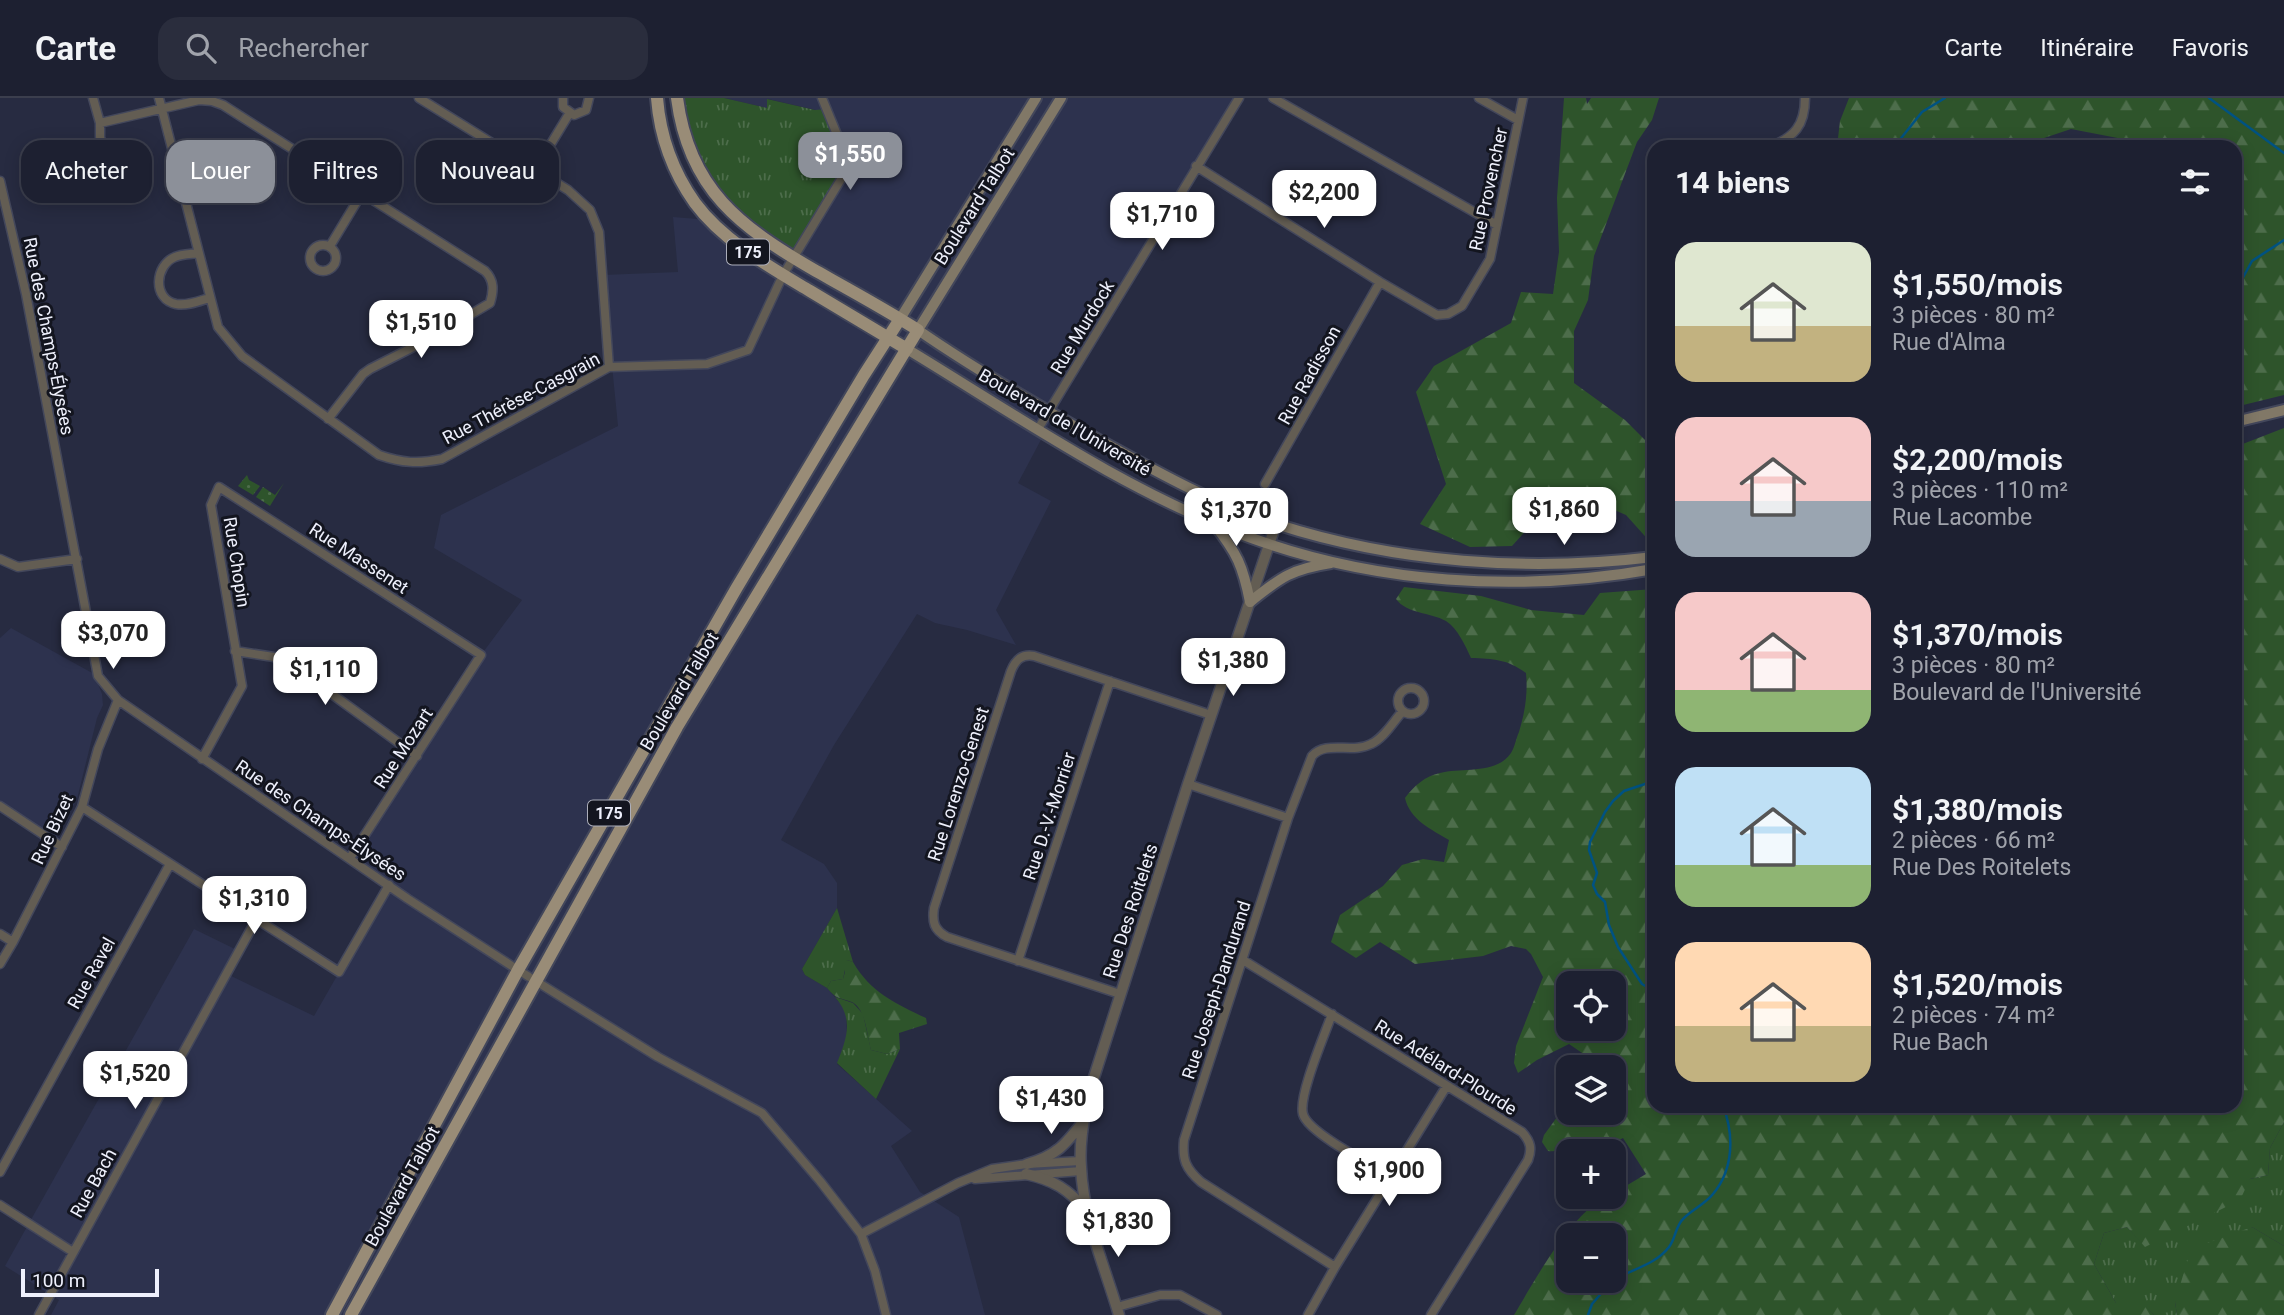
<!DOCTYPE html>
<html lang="fr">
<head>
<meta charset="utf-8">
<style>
  body { margin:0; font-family:Roboto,sans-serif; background:#2a2d3d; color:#f1f3f6; height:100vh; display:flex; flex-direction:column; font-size:26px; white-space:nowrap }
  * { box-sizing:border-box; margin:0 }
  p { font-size:23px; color:#a0a3ab }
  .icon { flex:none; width:38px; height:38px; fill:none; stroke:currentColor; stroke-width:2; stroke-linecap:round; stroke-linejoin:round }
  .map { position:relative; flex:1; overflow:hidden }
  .sheet { position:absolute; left:1647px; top:42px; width:595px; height:973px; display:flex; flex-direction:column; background:#1d2031; border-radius:21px; box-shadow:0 4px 18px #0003,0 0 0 2px #3b3e4d }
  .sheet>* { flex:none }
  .hud { position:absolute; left:21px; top:42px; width:665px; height:63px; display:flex; gap:14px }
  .fabs { position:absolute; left:1556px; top:873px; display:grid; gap:14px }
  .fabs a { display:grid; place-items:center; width:70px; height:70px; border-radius:14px; background:#1d2031; box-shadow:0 4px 18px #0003,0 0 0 2px #3b3e4d; font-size:35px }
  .scale { position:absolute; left:21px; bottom:18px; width:138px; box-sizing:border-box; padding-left:7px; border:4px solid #eef0fc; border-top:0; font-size:19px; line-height:24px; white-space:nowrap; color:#eef0fc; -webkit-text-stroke:5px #13151f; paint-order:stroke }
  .price { position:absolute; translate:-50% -60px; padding:0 16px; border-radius:14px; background:#fff; color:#222; font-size:23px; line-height:46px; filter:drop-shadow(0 2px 4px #0008) }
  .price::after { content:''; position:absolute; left:50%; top:42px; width:21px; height:16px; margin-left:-10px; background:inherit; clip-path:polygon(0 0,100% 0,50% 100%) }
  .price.selected { background:#8c9099; color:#fff }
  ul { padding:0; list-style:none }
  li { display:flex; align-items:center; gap:21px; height:175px; padding:0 28px }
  li span { display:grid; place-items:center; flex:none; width:196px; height:140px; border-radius:21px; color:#555 }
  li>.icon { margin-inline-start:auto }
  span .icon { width:84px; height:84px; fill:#fffc; stroke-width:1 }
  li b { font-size:30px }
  h2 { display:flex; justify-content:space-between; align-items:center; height:84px; padding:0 28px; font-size:30px }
  .chip { padding:0 24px; border-radius:21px; background:#1d2031; box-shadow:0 4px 18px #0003,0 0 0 2px #3b3e4d; font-size:24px; line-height:63px }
  .chip.selected { background:#8c9099; color:#fff }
  header { display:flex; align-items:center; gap:42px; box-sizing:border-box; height:98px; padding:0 35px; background:#1d2031; border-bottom:2px solid #3b3e4d }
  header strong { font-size:33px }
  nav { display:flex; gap:38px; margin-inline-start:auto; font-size:24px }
  .search { width:490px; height:63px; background:#2a2d3d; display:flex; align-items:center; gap:18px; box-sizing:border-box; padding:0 24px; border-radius:21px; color:#a0a3ab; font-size:26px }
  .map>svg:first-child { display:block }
</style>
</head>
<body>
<header>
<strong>Carte</strong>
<div class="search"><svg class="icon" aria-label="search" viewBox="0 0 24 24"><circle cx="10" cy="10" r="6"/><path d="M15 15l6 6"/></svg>Rechercher</div>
<nav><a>Carte</a><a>Itinéraire</a><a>Favoris</a></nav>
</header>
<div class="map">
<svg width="2284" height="1217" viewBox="0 0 2284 1217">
  <defs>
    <pattern id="grass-tufts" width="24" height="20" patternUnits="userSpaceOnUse" patternTransform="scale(1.75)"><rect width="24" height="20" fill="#2e542b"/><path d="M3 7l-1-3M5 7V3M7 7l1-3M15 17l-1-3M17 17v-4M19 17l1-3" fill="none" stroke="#4d6d4b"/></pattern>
    <pattern id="forest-firs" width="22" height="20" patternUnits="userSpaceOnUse" patternTransform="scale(1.75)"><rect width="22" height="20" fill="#2e542b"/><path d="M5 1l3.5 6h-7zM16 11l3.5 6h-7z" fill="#4d6d4b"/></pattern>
    <pattern id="garden-dots" width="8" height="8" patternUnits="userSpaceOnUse" patternTransform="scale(1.75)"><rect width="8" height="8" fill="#2e542b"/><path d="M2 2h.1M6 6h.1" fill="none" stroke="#4d6d4b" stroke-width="1.8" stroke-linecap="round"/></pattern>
  </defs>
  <rect width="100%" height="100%" fill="#272b41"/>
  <path fill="#2d324e" d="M724,0H1239L1103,225L1018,385L1051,403L996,512L1016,547L967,532L935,525L917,516L834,647L781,742L824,766L837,785V810L802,871L805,877L827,890L846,912L847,940L837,966L912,1033L891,1048L920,1094L959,1119L985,1217H51L59,1202L5,1168L194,831L239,853L227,876L314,918L389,787L350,760L481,557L522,502L434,450L441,417L618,328L603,177L678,174L673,119L710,122L783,177L794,161L816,12L768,1L767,10Z
    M11,530L94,576L102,596L103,607L97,620L77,701L54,744L0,708V540Z"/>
  <path fill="url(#grass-tufts)" d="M677,0H724L767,10V1L815,12L827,11L845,56L843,78L794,161L709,89Z
    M837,810L853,864L847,862L843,881L831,883L827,890L805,877L802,871Z
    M835,899L853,905L863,916L871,952L887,956L900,951L876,1001L837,965C847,940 854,921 835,899Z
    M2284,1024V1148L2252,1129L2175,1204L2177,1217H2154L2141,1205H2116L2094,1166L2104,1135L2127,1129L2145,1148L2173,1133L2250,1081L2268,1077L2270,1050Z"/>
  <path fill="url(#forest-firs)" fill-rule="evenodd" d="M1564,0H1586L1587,6L1591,0H1659L1652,22L1637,44L1594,158L1588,202L1574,233V285L1625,322L1654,351V445L1652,446L1626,417L1591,402L1541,416L1512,448L1470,449L1420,426L1446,386L1416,294L1434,268L1511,225L1521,194L1553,196L1559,154L1557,100Z
    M1849,0H2284V297L2235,309V49H2132L2128,42L2071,31L2017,49H1837L1840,23Z
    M2284,330V1024L2270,1050L2268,1077L2250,1081L2240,1102L2145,1149L2127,1129L2104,1135L2094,1166L2116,1205H2142L2154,1217H1514C1531,1189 1579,1099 1614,1099V1095L1646,1076L1623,1040L1597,1053H1588L1585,1048C1571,1045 1562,1055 1548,1053L1542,1044L1544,1037L1568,1004V1015H1614V970L1584,969L1588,959L1569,946L1537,962L1518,975L1514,965L1516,948L1543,879L1531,856L1526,851L1511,848L1483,858L1415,866L1380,844L1356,860L1331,844L1340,817L1383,788L1402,767L1423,761L1444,764L1449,742C1431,731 1410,722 1405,700C1414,688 1425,678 1440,675C1463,669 1496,677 1511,655C1515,649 1516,640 1519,634C1525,615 1528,595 1526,575C1507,561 1494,561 1471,560C1465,547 1458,531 1446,523C1430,514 1407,516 1396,501L1404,489L1481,498L1531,512L1584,517L1600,495L1654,491V1008H2235V349ZM1568,886H1614V931H1568ZM1568,1138H1614V1183H1568Z
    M847,862L853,864C870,894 896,906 926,920L927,926L899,935L900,951L887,956L871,952C867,938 866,911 852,904C839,899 837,902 827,890L831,883L843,881L845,874L844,865Z
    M2252,1129L2284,1148V1217H2177L2175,1204L2191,1151Z"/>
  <path fill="url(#garden-dots)" d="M247,377L249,382L260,388L253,397L238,388Z
    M284,385L270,408L256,399L263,389L275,397Z"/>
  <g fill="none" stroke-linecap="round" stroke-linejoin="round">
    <path stroke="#005282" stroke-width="2.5" d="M2209,0L2284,55
      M1894,49L1922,14L1945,0
      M2235,190L2240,185L2252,163L2284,142
      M1654,683L1624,693L1613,703L1605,714L1590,744L1589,752L1597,775L1593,787L1597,796L1605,804L1609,827L1618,849L1642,886L1654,893
      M1654,915L1649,923L1654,930
      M1614,1182C1632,1171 1655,1167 1669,1149C1676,1140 1675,1128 1684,1120C1693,1111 1705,1106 1713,1096C1734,1071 1734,1036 1723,1008
      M1588,1217L1592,1206L1612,1183"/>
    <defs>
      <path id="minor" d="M93,0L100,25L199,2L212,3L223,7L485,173C494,182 494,192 490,205L429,241L370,271L363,276L328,321
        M159,0L218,229L242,258L379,357C402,365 418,366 442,361L609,269L707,266L748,252L783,177L843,78L845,56L822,0
        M419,0L568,92L590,112L599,134L609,269
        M563,0V9L574,17L586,12L589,0
        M1273,0L1497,127
        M1479,0L1518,22
        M100,25V39L114,94
        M1770,49C1794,39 1805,28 1805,0
        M1196,68L1380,184L1437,217L1448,216L1462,208L1490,161L1523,0
        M535,72L569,16
        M0,83L26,196L98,578L118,602L408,801L518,872L658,959L762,1015L820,1083L861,1136L875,1173L886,1217
        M310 160a13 13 0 1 1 26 0a13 13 0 1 1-26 0Z
        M330,148L362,95
        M198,155C191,156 181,156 175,159C155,167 152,201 176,206C187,208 199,203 209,200
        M1038,331L1239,0
        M1265,386L1380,184
        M0,461L18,469L77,461
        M235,553L274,559L318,586L417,658
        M1398 603a13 13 0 1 1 26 0a13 13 0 1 1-26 0Z
        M202,661L242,588L211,407L219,389L481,557L350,760
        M1188,686L1288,720
        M0,708L62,749
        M82,709L339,874L389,787
        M0,836L13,844
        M1243,862L1522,1034C1531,1044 1532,1051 1528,1062L1431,1217
        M1018,863L1110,583
        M0,866L13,844L82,709L98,651L118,602
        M1120,896L947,839C934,832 932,824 934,810L1011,573C1016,561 1022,556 1034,558L1211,617
        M1332,916C1325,936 1298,998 1303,1016C1308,1035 1372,1067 1391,1078
        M0,1074L170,766
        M975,1081L1081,1073
        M0,1107L73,1154
        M861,1136L958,1085L992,1071L1027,1066L1080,1063
        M1335,1169L1201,1084C1186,1071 1182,1062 1184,1042L1288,720L1312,658C1326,642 1352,656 1371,646C1384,640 1393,624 1402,614
        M1117,1209L1160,1197H1180L1217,1217
        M39,1217L256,822
        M1308,1217L1335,1169L1446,989"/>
      <path id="tertiary" d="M1027,1066C1056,1058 1065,1047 1083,1024
        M1026,1076C1053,1082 1069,1091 1086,1113
        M1119,1217C1105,1169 1083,1120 1081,1069C1079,1045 1084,1021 1088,998L1188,686L1276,426"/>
      <path id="secondary" d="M1061,0L918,232C976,272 1038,308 1099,342C1157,374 1214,406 1276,426C1397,465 1528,474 1654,459
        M900,221L1036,0
        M907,251C1016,317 1125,393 1246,438C1375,486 1518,495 1654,471
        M2235,324L2284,312
        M1214,426C1237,455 1243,468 1250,504C1281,479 1292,471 1331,465"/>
      <path id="primary" d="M657,0C660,38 673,74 695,105C723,143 770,169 810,193C842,212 874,231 907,251
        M332,1217L518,872L736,491L864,277L900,221
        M351,1217L677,629L918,232C885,211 850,192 816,173C740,129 689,92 677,0"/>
    </defs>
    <use href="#minor" stroke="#43475b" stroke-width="11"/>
    <use href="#tertiary" stroke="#43475b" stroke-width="13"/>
    <use href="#secondary" stroke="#43475b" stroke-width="14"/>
    <use href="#primary" stroke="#43475b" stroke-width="16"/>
    <use href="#minor" stroke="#635d53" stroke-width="8"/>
    <use href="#tertiary" stroke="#635d53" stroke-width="10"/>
    <use href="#secondary" stroke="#817867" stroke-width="10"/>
    <use href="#primary" stroke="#998c77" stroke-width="12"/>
  </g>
  <g text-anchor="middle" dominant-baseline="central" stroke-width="6" stroke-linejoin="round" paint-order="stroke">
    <g fill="#13151f" stroke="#acaeba" stroke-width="2">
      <rect x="727" y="141.5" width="42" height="25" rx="5"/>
      <rect x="588" y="702.5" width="42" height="25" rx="5"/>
    </g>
    <g font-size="16" font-weight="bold" fill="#eef0fc">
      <text x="748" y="154">175</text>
      <text x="609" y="715">175</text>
    </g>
    <g font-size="18" fill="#eef0fc" stroke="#13151f">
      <text transform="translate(1488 91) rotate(-78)">Rue Provencher</text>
      <text transform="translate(974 108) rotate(-58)">Boulevard Talbot</text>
      <text transform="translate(1082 229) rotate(-59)">Rue Murdock</text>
      <text transform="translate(49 238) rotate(79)">Rue des Champs-Élysées</text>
      <text transform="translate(1309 277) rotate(-61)">Rue Radisson</text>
      <text transform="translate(521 300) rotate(-28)">Rue Thérèse-Casgrain</text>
      <text transform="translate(1065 324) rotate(30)">Boulevard de l'Université</text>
      <text transform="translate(359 460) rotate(33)">Rue Massenet</text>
      <text transform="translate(237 464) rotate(81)">Rue Chopin</text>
      <text transform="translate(679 593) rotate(-59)">Boulevard Talbot</text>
      <text transform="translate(403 650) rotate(-57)">Rue Mozart</text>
      <text transform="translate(958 686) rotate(-72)">Rue Lorenzo-Genest</text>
      <text transform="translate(1049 718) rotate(-72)">Rue D.-V.-Morrier</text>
      <text transform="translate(321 722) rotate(34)">Rue des Champs-Élysées</text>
      <text transform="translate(52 731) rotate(-65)">Rue Bizet</text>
      <text transform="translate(1130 813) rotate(-72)">Rue Des Roitelets</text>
      <text transform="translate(91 875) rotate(-61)">Rue Ravel</text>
      <text transform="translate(1216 892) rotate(-72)">Rue Joseph-Dandurand</text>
      <text transform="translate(1446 969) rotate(32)">Rue Adélard-Plourde</text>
      <text transform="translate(93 1085) rotate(-61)">Rue Bach</text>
      <text transform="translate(402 1088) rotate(-61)">Boulevard Talbot</text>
    </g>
  </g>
</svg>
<div class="fabs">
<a><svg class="icon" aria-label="locate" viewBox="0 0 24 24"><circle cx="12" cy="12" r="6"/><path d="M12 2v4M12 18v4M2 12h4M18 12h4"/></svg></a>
<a><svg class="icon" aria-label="layers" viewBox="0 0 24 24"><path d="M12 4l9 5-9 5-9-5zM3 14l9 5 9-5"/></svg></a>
<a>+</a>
<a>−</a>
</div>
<div class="scale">100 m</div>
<b class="price selected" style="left:850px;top:94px">$1,550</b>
<b class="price" style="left:1324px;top:132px">$2,200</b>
<b class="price" style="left:1162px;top:154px">$1,710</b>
<b class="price" style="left:421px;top:262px">$1,510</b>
<b class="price" style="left:1564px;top:449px">$1,860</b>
<b class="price" style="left:1236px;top:450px">$1,370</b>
<b class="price" style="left:113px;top:573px">$3,070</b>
<b class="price" style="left:1233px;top:600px">$1,380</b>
<b class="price" style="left:325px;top:609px">$1,110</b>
<b class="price" style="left:254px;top:838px">$1,310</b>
<b class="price" style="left:135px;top:1013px">$1,520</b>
<b class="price" style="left:1051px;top:1038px">$1,430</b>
<b class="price" style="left:1389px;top:1110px">$1,900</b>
<b class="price" style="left:1118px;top:1161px">$1,830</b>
<div class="hud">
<a class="chip">Acheter</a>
<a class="chip selected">Louer</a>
<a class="chip">Filtres</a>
<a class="chip">Nouveau</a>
</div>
<section class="sheet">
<h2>14 biens<svg class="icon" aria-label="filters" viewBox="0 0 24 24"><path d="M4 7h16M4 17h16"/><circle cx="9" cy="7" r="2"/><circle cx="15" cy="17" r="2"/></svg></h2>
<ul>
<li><span style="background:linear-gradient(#dfe7d0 60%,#c2b280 0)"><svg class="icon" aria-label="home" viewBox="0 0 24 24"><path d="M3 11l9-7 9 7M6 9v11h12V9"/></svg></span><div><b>$1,550/mois</b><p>3 pièces · 80 m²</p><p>Rue d'Alma</p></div></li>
<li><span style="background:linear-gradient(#f6c9c9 60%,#9aa5b1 0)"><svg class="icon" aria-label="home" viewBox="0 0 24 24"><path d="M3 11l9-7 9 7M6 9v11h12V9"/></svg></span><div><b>$2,200/mois</b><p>3 pièces · 110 m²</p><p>Rue Lacombe</p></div></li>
<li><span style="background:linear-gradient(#f6c9c9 70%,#8fb573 0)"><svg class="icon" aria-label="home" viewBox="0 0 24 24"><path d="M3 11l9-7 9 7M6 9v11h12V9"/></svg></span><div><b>$1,370/mois</b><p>3 pièces · 80 m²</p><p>Boulevard de l'Université</p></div></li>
<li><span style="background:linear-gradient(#bfe0f5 70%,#8fb573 0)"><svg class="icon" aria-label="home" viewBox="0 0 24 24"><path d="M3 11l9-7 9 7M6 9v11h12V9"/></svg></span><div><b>$1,380/mois</b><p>2 pièces · 66 m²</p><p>Rue Des Roitelets</p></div></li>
<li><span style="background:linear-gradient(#ffd9b3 60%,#c2b280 0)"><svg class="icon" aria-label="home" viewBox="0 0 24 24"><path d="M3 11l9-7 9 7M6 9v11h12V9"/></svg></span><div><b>$1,520/mois</b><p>2 pièces · 74 m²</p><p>Rue Bach</p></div></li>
</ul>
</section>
</div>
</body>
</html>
